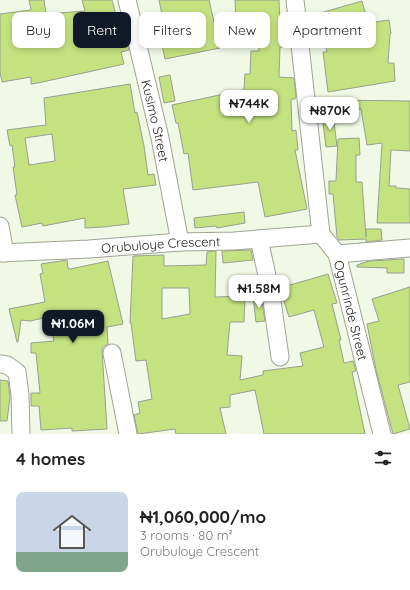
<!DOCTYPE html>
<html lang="en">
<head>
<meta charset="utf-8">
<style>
  body { margin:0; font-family:Quicksand,sans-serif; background:#f6f6f6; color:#222; height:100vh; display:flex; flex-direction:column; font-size:15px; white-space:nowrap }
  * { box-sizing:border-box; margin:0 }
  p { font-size:13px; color:#767676 }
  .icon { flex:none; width:22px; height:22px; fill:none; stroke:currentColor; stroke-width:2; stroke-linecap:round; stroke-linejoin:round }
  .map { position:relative; height:434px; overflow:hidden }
  .side { display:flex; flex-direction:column; background:#fff; flex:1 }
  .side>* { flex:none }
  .banner { position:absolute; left:12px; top:12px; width:386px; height:36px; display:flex; gap:8px }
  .price { position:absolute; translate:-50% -34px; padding:0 9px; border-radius:8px; background:#fff; color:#222; font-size:13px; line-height:26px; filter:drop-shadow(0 1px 2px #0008) }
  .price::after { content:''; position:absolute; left:50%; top:24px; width:12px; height:9px; margin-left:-6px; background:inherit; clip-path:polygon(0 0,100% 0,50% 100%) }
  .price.selected { background:#111827; color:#fff }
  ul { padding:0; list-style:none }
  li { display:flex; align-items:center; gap:12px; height:100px; padding:0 16px }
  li+li { border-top:1px solid #e0e0e0 }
  li span { display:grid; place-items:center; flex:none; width:112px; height:80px; border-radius:8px; color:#555 }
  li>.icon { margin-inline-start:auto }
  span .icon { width:48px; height:48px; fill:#fffc; stroke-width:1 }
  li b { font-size:17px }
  h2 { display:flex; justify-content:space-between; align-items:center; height:48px; padding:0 16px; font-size:17px }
  .tag { padding:0 14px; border-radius:8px; background:#fff; box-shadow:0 2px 6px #0003; font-size:14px; line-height:36px }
  .tag.selected { background:#111827; color:#fff }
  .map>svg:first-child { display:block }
</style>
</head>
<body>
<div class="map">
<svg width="410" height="434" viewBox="0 0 410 434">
  <rect width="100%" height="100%" fill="#f1f8e6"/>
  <path fill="#c5e280" stroke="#9aa08f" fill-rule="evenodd" d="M29,0H44L46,14L85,11L82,0H112L122,38H126L129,50L121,52L124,64L38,83L31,84V77L2,82L0,72V14L31,10Z
    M159,0H209L220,48L165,59L160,35L166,34Z
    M235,0H279L280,29H283V47H280L279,77L294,78L296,97L295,99H291L292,131L296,130L298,150H295L307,209L265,217L258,182L193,190L188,153L184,154L178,123H176L172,105L229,93L230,97L238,96V91L244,90L245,74H250L251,51H259L258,23H236Z
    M362,1L368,23L389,20L391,33L390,34L388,63H394L395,81L328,92L323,52H327L317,14Z
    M170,75L175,101L164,103L159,77Z
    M130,84L135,113L137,112L144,146L148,175L154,174L156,185L123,189L129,224L103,227L85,228V218L43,226L42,223L22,227L15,195H17L13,167H15L12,145L10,146L7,130L46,125L44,98ZM52,134L55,161L29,165L25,138Z
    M329,100L410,101V151L391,150L389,186H396V188L410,189V223H377L382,143L367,145L361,109L331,113Z
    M333,114L337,146L326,147L322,116Z
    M359,138L360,155H356V182H362L366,237V229H381L382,240L366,242V239L339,240L337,237L333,194H329V181H336L338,139Z
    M244,212L245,223L217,228L216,226L195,228L194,218Z
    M251,250L253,260L223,263L222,251Z
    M216,251L215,297L245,296L244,322H230L227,355L242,356L240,380L263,375V371L303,366L300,353L324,347L314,310L289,317L280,288L328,274L337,303L332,304L341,340H339L344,363L353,361L356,371L352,372L365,434H264L255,390L230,395V407L220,408L226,434H176L175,429L138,434L134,415L140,413L138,402L152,399L146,360L136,361L131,323H130L133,256L164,255V266L206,265L207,252ZM162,288H189L190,314L162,319Z
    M404,259V273H387V268L357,267V265L369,261Z
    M67,260L68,268L70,269L108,261L123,324L107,327L108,344L103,347L102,350L107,429L72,431V428L41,430L39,406H31V393H40L36,353H31V343L54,341L50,320H49L48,317L30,321L21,320L18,342H17L9,309L45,302L40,274L43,273L41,264Z
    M410,287V382L398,385L410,429L393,434L376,370L367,324L379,321L372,299Z
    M253,296H261L265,321L256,322Z
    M0,380L8,381L10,397L7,421H0Z"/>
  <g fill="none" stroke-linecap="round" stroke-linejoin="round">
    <defs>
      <g id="minor">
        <path id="s1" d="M127,0L160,138L180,242"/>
        <path id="s2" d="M295,0L321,234L337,254L382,434"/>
        <path d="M0,226L5,253"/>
        <path d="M259,239L271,294L280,357"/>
        <path id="s3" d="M0,253L89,249L180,242L234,241L321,234"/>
        <path d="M337,254L410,248"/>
        <path d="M112,353L128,434"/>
        <path d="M0,364L7,365L17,372L20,395L21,434"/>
      </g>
    </defs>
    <use href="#minor" stroke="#9fa594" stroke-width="19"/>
    <use href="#minor" stroke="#fff" stroke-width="17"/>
  </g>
  <g text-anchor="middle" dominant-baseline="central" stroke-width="3.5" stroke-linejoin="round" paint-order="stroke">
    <g font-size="13" fill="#22241d" stroke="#fff">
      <text stroke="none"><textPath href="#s1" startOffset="124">Kusimo Street</textPath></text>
      <text stroke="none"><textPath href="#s3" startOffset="161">Orubuloye Crescent</textPath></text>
      <text stroke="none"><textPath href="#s2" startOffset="319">Ogunrinde Street</textPath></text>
    </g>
  </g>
</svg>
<b class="price" style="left:249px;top:124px">₦744K</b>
<b class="price" style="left:330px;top:131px">₦870K</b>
<b class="price" style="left:259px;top:309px">₦1.58M</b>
<b class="price selected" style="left:73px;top:344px">₦1.06M</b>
<div class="banner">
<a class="tag">Buy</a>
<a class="tag selected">Rent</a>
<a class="tag">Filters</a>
<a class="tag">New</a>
<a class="tag">Apartment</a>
</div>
</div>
<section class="side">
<h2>4 homes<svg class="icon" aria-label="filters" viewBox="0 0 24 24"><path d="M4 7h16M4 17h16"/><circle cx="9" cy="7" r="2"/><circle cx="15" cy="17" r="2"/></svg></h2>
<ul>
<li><span style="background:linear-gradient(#c9d6e8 75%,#7fa58c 0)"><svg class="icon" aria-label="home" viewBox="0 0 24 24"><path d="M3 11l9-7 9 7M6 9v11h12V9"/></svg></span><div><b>₦1,060,000/mo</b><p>3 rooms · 80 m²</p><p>Orubuloye Crescent</p></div></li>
</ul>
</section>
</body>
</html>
